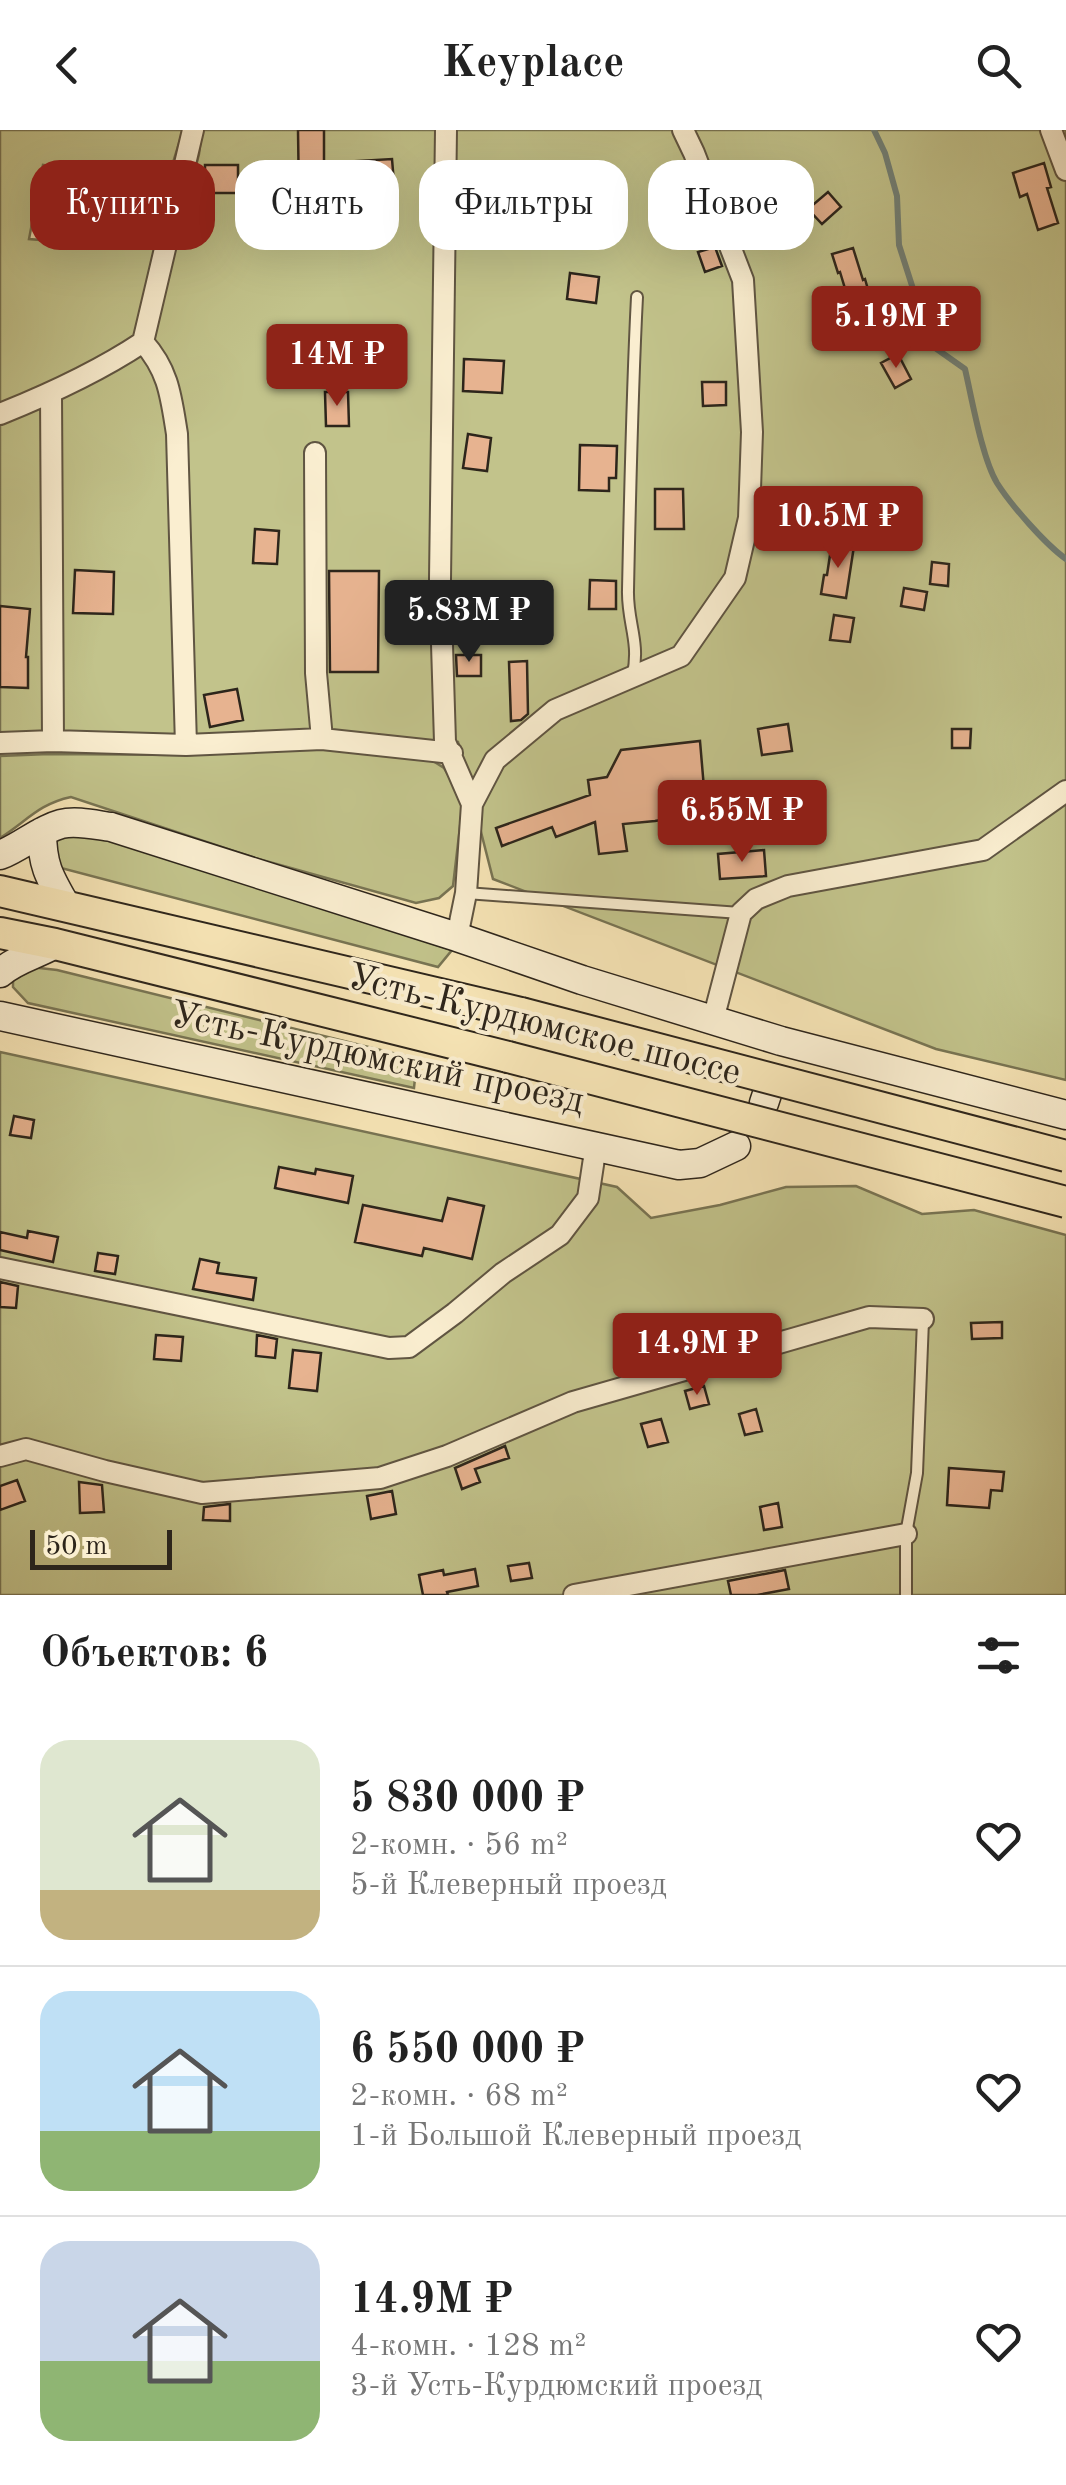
<!DOCTYPE html>
<html lang="ru">
<head>
<meta charset="utf-8">
<style>
  body { margin:0; font-family:"Old Standard TT",serif; background:#f6f6f6; color:#222; height:100vh; display:flex; flex-direction:column; font-size:38px; white-space:nowrap }
  * { box-sizing:border-box; margin:0 }
  p { font-size:32px; color:#767676 }
  .icon { flex:none; width:55px; height:55px; fill:none; stroke:currentColor; stroke-width:2; stroke-linecap:round; stroke-linejoin:round }
  .map { position:relative; height:1465px; overflow:hidden }
  .panel { display:flex; flex-direction:column; background:#fff; flex:1 }
  .panel>* { flex:none }
  .banner { position:absolute; left:30px; top:30px; width:1008px; height:90px; display:flex; gap:20px }
  .scale { position:absolute; left:30px; bottom:25px; width:142px; box-sizing:border-box; padding-left:10px; border:5px solid #2d251b; border-top:0; font-size:28px; line-height:35px; white-space:nowrap; color:#2d251b; -webkit-text-stroke:8px #faeed0; paint-order:stroke }
  .price { position:absolute; translate:-50% -85px; padding:0 22px; border-radius:10px; background:#8f2418; color:#fff; font-size:32px; line-height:65px; filter:drop-shadow(0 2px 5px #0008) }
  .price::after { content:''; position:absolute; left:50%; top:60px; width:30px; height:22px; margin-left:-15px; background:inherit; clip-path:polygon(0 0,100% 0,50% 100%) }
  .price.selected { background:#222; color:#fff }
  ul { padding:0; list-style:none }
  li { display:flex; align-items:center; gap:30px; height:250px; padding:0 40px }
  li+li { border-top:2px solid #e0e0e0 }
  li span { display:grid; place-items:center; flex:none; width:280px; height:200px; border-radius:30px; color:#555 }
  li>.icon { margin-inline-start:auto }
  span .icon { width:120px; height:120px; fill:#fffc; stroke-width:1 }
  li b { font-size:42px }
  h2 { display:flex; justify-content:space-between; align-items:center; height:120px; padding:0 40px; font-size:42px }
  .chip { padding:0 35px; border-radius:30px; background:#fff; box-shadow:0 10px 40px #0002; font-size:35px; line-height:90px }
  .chip.selected { background:#8f2418; color:#fff }
  header { display:flex; justify-content:space-between; align-items:center; height:130px; padding:0 40px; background:#fff; font-size:45px; font-weight:600 }
  .map>svg:first-child { display:block }
</style>
</head>
<body>
<header><svg class="icon" aria-label="back" viewBox="0 0 24 24"><path d="M15 5l-7 7 7 7"/></svg>Keyplace<svg class="icon" aria-label="search" viewBox="0 0 24 24"><circle cx="10" cy="10" r="6"/><path d="M15 15l6 6"/></svg></header>
<div class="map">
<svg width="1066" height="1465" viewBox="0 0 1066 1465">
  <rect width="100%" height="100%" fill="#f7e5b6"/>
  <filter id="stains"><feTurbulence type="fractalNoise" baseFrequency=".002" numOctaves="4"/><feColorMatrix values="0 0 0 0 .2 0 0 0 0 .09 0 0 0 0 .02 0 0 0 .5 -.17"/></filter>
  <radialGradient id="worn" r=".72"><stop offset=".6" stop-color="#630" stop-opacity="0"/><stop offset="1" stop-color="#630" stop-opacity=".3"/></radialGradient>
  <path fill="#c2c38b" stroke="#787453" stroke-width="2.5" d="M0,0H183L167,52L43,35L29,109L156,119L138,192L158,185L199,24L202,0H1066V950L936,919L493,749L458,612L0,605V295L46,273L0,277Z
    M323,618L433,631L444,638L463,671L453,756L439,768L416,773L255,728L71,667C38,674 26,692 0,708V626L49,624L189,625Z
    M61,705L106,706L452,820L438,837L61,738L52,712Z
    M22,836L57,840L417,929L414,958L28,873L13,857V847Z
    M0,922L617,1057L651,1088L720,1075L786,1057L856,1056L922,1084L974,1080L1066,1105V1465H0Z"/>
  <g fill="none" stroke-linecap="round" stroke-linejoin="round">
    <path stroke="#718077" stroke-width="6" d="M874,0L885,23L897,66L899,115L931,215L965,239C972,269 982,328 997,353C1011,375 1045,414 1066,429"/>
  </g>
  <path fill="#e7b390" stroke="#2d251b" stroke-width="2.5" d="M298,0H324V33L392,29L395,65L299,68Z
    M1044,33L1051,57L1047,58L1058,93L1038,100L1027,64L1020,67L1013,43Z
    M205,35H238V63H205Z
    M99,50L133,53L130,83L96,80Z
    M828,62L841,77L822,94L808,79Z
    M43,63L72,68L66,98L38,93Z
    M715,117L722,136L705,142L698,122Z
    M853,118L863,150L865,149L871,170L866,172L876,202L860,208L840,142L838,143L832,124Z
    M570,143L599,147L596,173L567,169Z
    M898,224L911,249L895,258L881,233Z
    M464,229L504,231L502,263L463,261Z
    M702,252H726V275L703,276Z
    M325,262H348L349,296H326Z
    M468,304L491,308L487,341L463,338Z
    M580,315L617,316L616,348H609V361L579,360Z
    M655,359H683L684,399H655Z
    M835,362L838,385L819,387L816,364Z
    M255,399L279,401L277,434L253,433Z
    M832,412L854,416L846,468L821,464L824,445H827Z
    M932,432L949,434L948,456L930,454Z
    M75,440L114,442L113,484L73,483Z
    M329,441H379L378,542H330Z
    M590,450L616,451V479H589Z
    M904,458L927,462L924,480L901,476Z
    M0,476L30,479L26,527H28V558L0,557Z
    M834,485L854,488L850,512L830,510Z
    M456,525H481V546H457Z
    M527,531L528,584L521,590L511,591L509,532Z
    M237,559L243,590L210,597L204,565Z
    M788,594L792,621L762,625L758,599Z
    M952,599H971L970,618H952Z
    M700,611L706,682L655,691L623,694L627,721L599,724L595,692L556,707L552,697L502,716L496,698L590,665L588,650L607,647L621,620Z
    M764,720L766,746L720,749L718,724Z
    M14,986L34,990L31,1008L10,1005Z
    M279,1037L315,1044L316,1039L353,1046L348,1073L275,1058Z
    M448,1068L484,1076L472,1129L424,1118L422,1126L355,1112L363,1075L442,1091Z
    M28,1101L58,1107L53,1132L0,1120V1102L27,1108Z
    M98,1123L118,1126L115,1144L95,1141Z
    M200,1129L219,1133L217,1143L256,1148L253,1170L193,1159Z
    M0,1152L18,1156L16,1178L0,1177Z
    M1002,1192V1208L972,1209L971,1193Z
    M156,1205L183,1207L181,1231L154,1229Z
    M257,1205L277,1209L275,1228L256,1226Z
    M293,1220L321,1223L317,1261L289,1258Z
    M704,1256L709,1274L690,1279L685,1261Z
    M756,1279L762,1301L745,1305L739,1284Z
    M661,1289L668,1312L648,1317L641,1294Z
    M505,1316L509,1328L475,1339L480,1352L462,1359L455,1338Z
    M949,1338L1004,1342L1002,1361L991,1360L989,1378L947,1375Z
    M17,1350L25,1371L0,1380V1356Z
    M79,1352L102,1355L104,1382L80,1383Z
    M392,1361L396,1384L371,1389L367,1366Z
    M778,1373L782,1397L764,1400L760,1377Z
    M230,1374V1391L203,1390L204,1377Z
    M529,1433L532,1448L511,1451L508,1436Z
    M475,1439L478,1456L447,1462L448,1465H423L419,1445L443,1440L444,1445Z
    M785,1440L789,1459L757,1465H731L728,1451Z"/>
  <g fill="none" stroke-linecap="round" stroke-linejoin="round">
    <defs>
      <path id="lane" d="M633,544C640,511 627,492 628,460C630,362 632,264 637,167
        M466,763L740,783
        M906,1465V1404L917,1343L923,1190"/>
      <path id="street" d="M446,0L440,449L445,612L472,674L466,763L457,807
        M1051,0L1066,40
        M143,212C169,241 171,267 177,304L186,615
        M51,264L53,611
        M0,284C50,264 98,242 143,212L193,0
        M315,323L316,543L322,609
        M0,613L53,611L186,615L322,609L452,623
        M472,674L495,630L555,580L681,526L735,448L749,388L752,302L743,150L694,23L683,0
        M713,890L741,783L756,769L788,756L983,720L1066,661
        M0,1138L389,1218L409,1217L455,1183L503,1143L560,1105L588,1068L596,1015
        M0,1326L26,1319L105,1341L202,1363L380,1348L447,1326L573,1272L869,1187L923,1189
        M574,1465L906,1404"/>
      <path id="secondary" d="M42,702C42,736 50,748 66,776
        M0,725C21,717 39,700 61,694C76,690 96,695 111,697L457,807L582,850L781,911L1066,985
        M0,843C16,829 36,825 55,814
        M0,886L679,1035L700,1033L736,1016
        M764,973L767,964"/>
      <path id="primary" d="M0,761L521,883
        M0,803L55,814L508,927"/>
    </defs>
    <use href="#lane" stroke="#605542" stroke-width="14"/>
    <use href="#street" stroke="#605542" stroke-width="24"/>
    <use href="#secondary" stroke="#2d251b" stroke-width="31"/>
    <use href="#primary" stroke="#2d251b" stroke-width="34"/>
    <use href="#lane" stroke="#faeed0" stroke-width="10"/>
    <use href="#street" stroke="#faeed0" stroke-width="20"/>
    <use href="#secondary" stroke="#faeed0" stroke-width="28"/>
    <use href="#primary" stroke="#f7e5b6" stroke-width="30"/>
    <defs>
      <path id="primary-bridge" d="M521,883L1066,1026
        M508,927L1066,1072"/>
    </defs>
    <use href="#primary-bridge" stroke="#2d251b" stroke-width="34" stroke-linecap="butt"/>
    <use href="#primary-bridge" stroke="#f7e5b6" stroke-width="30"/>
  </g>
  <g text-anchor="middle" dominant-baseline="central" stroke-width="8" stroke-linejoin="round" paint-order="stroke">
    <g font-size="38" fill="#2d251b" stroke="#faeed0">
      <text transform="translate(544 896) rotate(14)">Усть-Курдюмское шоссе</text>
      <text transform="translate(377 929) rotate(12)">Усть-Курдюмский проезд</text>
    </g>
  </g>
  <rect width="100%" height="100%" filter="url(#stains)"/>
  <rect width="100%" height="100%" fill="url(#worn)"/>
</svg>
<div class="scale">50 m</div>
<b class="price" style="left:896px;top:241px">5.19M ₽</b>
<b class="price" style="left:337px;top:279px">14M ₽</b>
<b class="price" style="left:838px;top:441px">10.5M ₽</b>
<b class="price selected" style="left:469px;top:535px">5.83M ₽</b>
<b class="price" style="left:742px;top:735px">6.55M ₽</b>
<b class="price" style="left:697px;top:1268px">14.9M ₽</b>
<div class="banner">
<a class="chip selected">Купить</a>
<a class="chip">Снять</a>
<a class="chip">Фильтры</a>
<a class="chip">Новое</a>
</div>
</div>
<section class="panel">
<h2>Объектов: 6<svg class="icon" aria-label="filters" viewBox="0 0 24 24"><path d="M4 7h16M4 17h16"/><circle cx="9" cy="7" r="2"/><circle cx="15" cy="17" r="2"/></svg></h2>
<ul>
<li><span style="background:linear-gradient(#dfe7d0 75%,#c2b280 0)"><svg class="icon" aria-label="home" viewBox="0 0 24 24"><path d="M3 11l9-7 9 7M6 9v11h12V9"/></svg></span><div><b>5 830 000 ₽</b><p>2-комн. · 56 m²</p><p>5-й Клеверный проезд</p></div><svg class="icon" aria-label="heart" viewBox="0 0 24 24"><path d="M12 20l-8-8c-3-5 5-10 8-4 3-6 11-1 8 4z"/></svg></li>
<li><span style="background:linear-gradient(#bfe0f5 70%,#8fb573 0)"><svg class="icon" aria-label="home" viewBox="0 0 24 24"><path d="M3 11l9-7 9 7M6 9v11h12V9"/></svg></span><div><b>6 550 000 ₽</b><p>2-комн. · 68 m²</p><p>1-й Большой Клеверный проезд</p></div><svg class="icon" aria-label="heart" viewBox="0 0 24 24"><path d="M12 20l-8-8c-3-5 5-10 8-4 3-6 11-1 8 4z"/></svg></li>
<li><span style="background:linear-gradient(#c9d6e8 60%,#8fb573 0)"><svg class="icon" aria-label="home" viewBox="0 0 24 24"><path d="M3 11l9-7 9 7M6 9v11h12V9"/></svg></span><div><b>14.9M ₽</b><p>4-комн. · 128 m²</p><p>3-й Усть-Курдюмский проезд</p></div><svg class="icon" aria-label="heart" viewBox="0 0 24 24"><path d="M12 20l-8-8c-3-5 5-10 8-4 3-6 11-1 8 4z"/></svg></li>
</ul>
</section>
</body>
</html>
